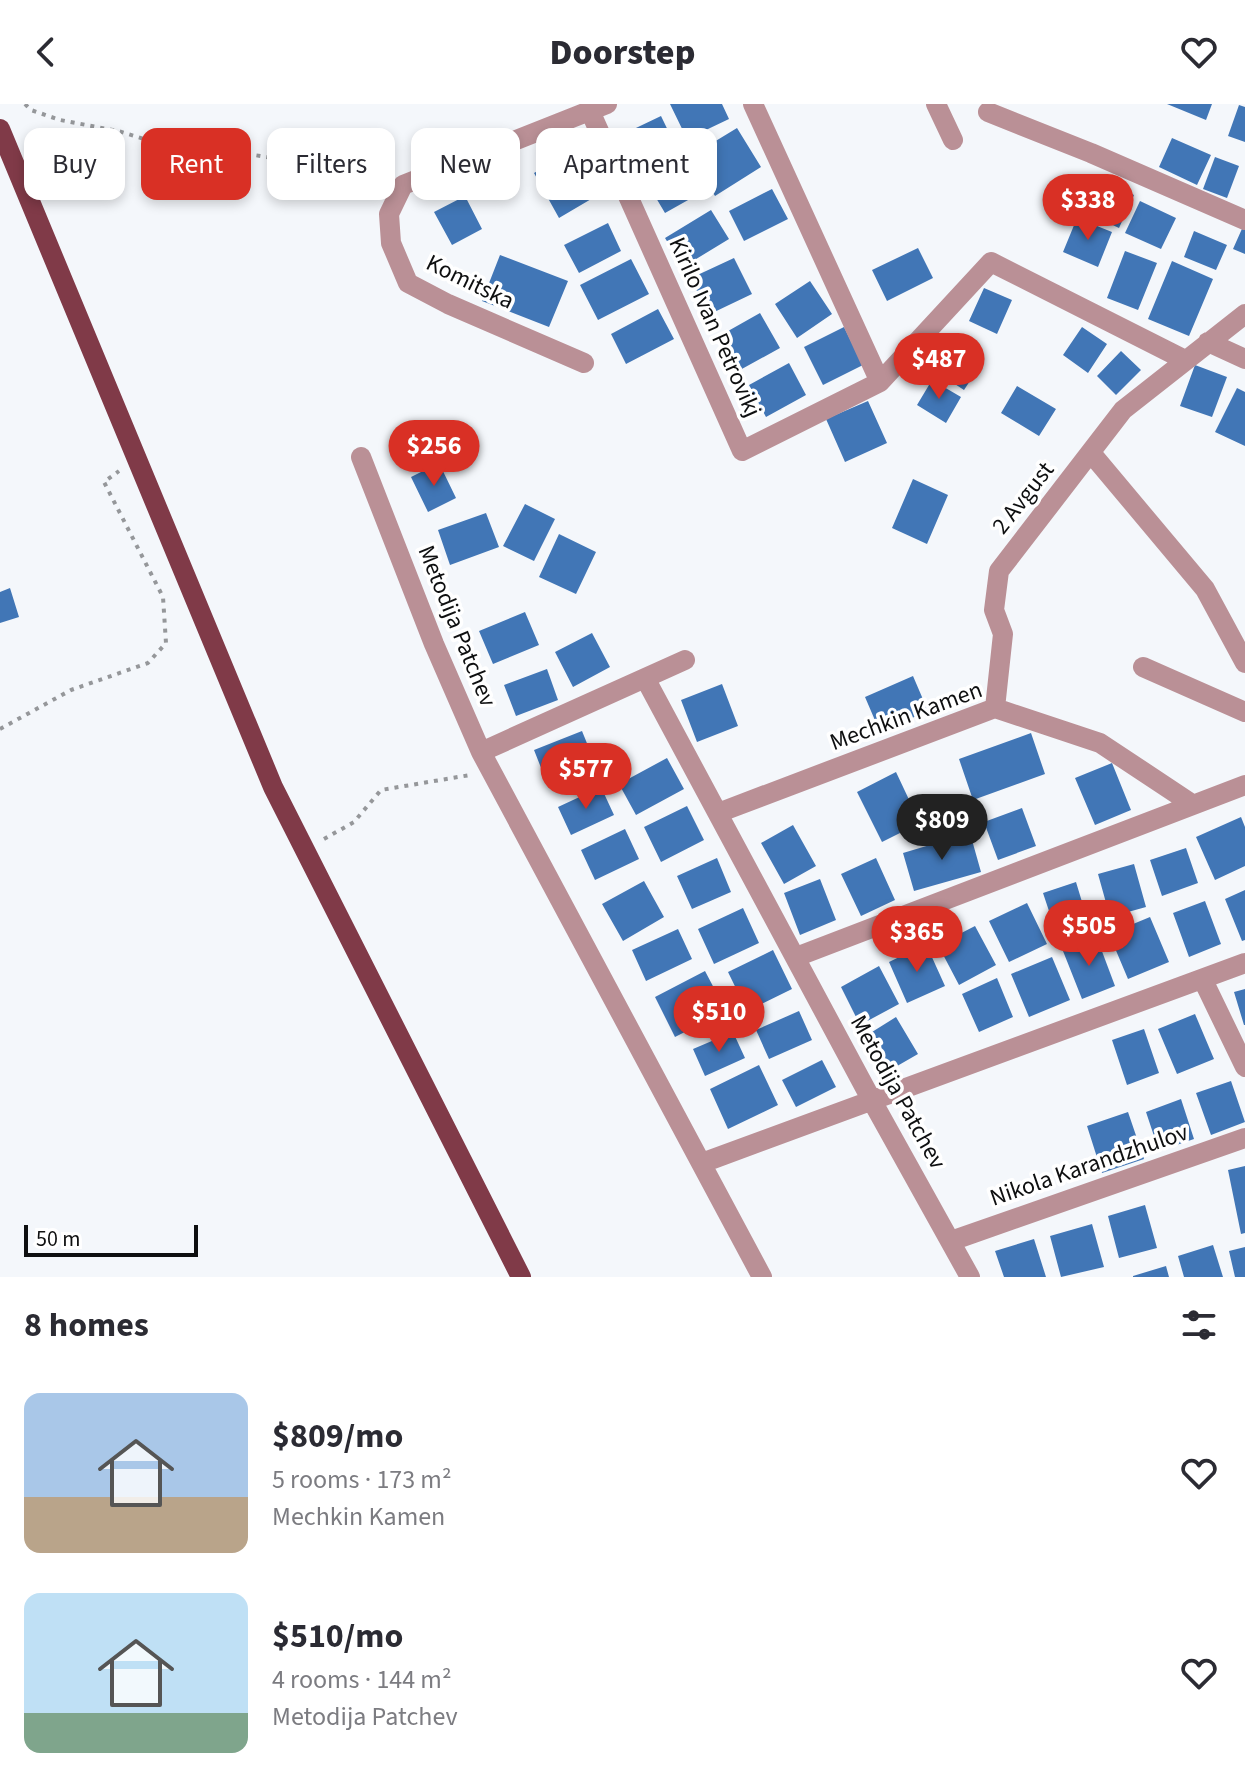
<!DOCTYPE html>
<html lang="en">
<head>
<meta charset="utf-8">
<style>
  body { margin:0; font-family:"Source Sans 3",sans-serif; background:#f7f7f7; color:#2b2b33; height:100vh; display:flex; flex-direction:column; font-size:30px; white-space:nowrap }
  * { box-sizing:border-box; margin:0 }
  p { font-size:26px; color:#7c7c81 }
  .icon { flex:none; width:44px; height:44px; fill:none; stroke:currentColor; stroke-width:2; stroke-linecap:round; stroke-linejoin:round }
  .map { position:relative; height:1173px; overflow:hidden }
  .panel { display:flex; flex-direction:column; background:#fff; flex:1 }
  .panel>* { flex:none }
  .guide { position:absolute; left:24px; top:24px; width:800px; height:72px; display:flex; gap:16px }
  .scale { position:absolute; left:24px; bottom:20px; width:174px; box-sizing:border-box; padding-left:8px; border:4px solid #0e0f10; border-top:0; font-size:22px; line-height:28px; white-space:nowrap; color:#0e0f10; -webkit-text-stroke:6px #fff; paint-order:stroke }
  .price { position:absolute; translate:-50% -68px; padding:0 18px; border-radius:28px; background:#d93025; color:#fff; font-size:26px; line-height:52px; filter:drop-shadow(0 2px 4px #0008) }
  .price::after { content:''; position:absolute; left:50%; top:48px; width:24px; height:18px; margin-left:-12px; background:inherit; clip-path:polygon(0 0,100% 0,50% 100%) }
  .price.current { background:#222; color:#fff }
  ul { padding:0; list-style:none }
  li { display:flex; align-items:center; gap:24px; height:200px; padding:0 24px }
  li span { display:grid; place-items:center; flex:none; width:224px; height:160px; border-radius:16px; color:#555 }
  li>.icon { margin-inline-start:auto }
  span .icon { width:96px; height:96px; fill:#fffc; stroke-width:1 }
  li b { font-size:34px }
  h2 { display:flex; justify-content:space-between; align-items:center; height:96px; padding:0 24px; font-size:34px }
  .pill { padding:0 28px; border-radius:16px; background:#fff; box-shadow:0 4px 12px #0003; font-size:28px; line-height:72px }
  .pill.current { background:#d93025; color:#fff }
  header { display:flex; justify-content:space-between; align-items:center; height:104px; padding:0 24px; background:#fff; font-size:36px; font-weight:800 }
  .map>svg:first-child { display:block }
</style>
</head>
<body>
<header><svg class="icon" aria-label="back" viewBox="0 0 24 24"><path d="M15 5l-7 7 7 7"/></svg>Doorstep<svg class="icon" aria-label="heart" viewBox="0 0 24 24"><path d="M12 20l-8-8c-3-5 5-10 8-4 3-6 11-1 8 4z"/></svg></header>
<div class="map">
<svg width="1245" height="1173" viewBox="0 0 1245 1173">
  <rect width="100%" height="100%" fill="#f4f7fb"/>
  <path fill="#4176b6" d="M670,0H722L729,15L687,35Z
    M1167,0H1212L1206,16Z
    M1239,1L1245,3V38L1228,32Z
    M661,12L676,43L630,66L615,34Z
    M737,24L761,63L715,92L691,52Z
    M1172,34L1211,51L1197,81L1159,63Z
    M573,47L598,91L559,114L534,69Z
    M1215,53L1239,62L1227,94L1203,85Z
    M676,54L697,91L665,109L643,72Z
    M1102,76L1134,91L1119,124L1087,109Z
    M772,85L788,115L744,137L729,107Z
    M465,92L482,125L452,141L434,108Z
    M1140,97L1176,114L1161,145L1125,129Z
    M711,106L729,135L683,163L665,134Z
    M1077,114L1112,128L1098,163L1063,148Z
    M1245,118V150L1233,145Z
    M608,119L621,147L579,169L564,141Z
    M1194,127L1227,141L1216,166L1184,153Z
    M918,144L933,174L887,197L872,166Z
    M1125,147L1157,159L1138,206L1107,194Z
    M500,151L568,177L549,223L482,197Z
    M734,154L752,190L708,211L691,174Z
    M631,155L649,190L598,216L580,181Z
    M1172,157L1213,175L1189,232L1148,215Z
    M810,177L832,210L797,234L775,200Z
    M984,184L1012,196L997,230L969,217Z
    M658,205L674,235L626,260L611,230Z
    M760,209L780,244L740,266L721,231Z
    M844,223L863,261L823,281L804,243Z
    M1082,223L1107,240L1088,269L1063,251Z
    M957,240L983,257L964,286L938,269Z
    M1121,247L1141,266L1116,291L1097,272Z
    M789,259L806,291L766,313L749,281Z
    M1195,261L1227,273L1212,313L1180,302Z
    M932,276L961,293L946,319L917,301Z
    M1017,282L1056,305L1039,332L1001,309Z
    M1237,284L1245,288V342L1215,328Z
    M868,297L887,339L845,358L826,315Z
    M439,359L456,394L428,408L411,373Z
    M913,375L948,391L927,440L892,424Z
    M525,400L555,415L534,457L503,442Z
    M486,409L499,443L450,461L438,426Z
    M559,430L596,448L576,490L539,473Z
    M10,484L19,513L0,519V488Z
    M525,508L539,541L493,560L479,527Z
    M592,529L610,563L573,583L555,548Z
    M547,565L558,596L516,612L504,581Z
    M913,572L928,607L880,628L865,593Z
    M722,580L738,622L697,638L681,596Z
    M582,627L597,664L549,684L534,646Z
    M1031,629L1045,670L973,696L959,655Z
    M667,654L684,685L636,711L619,680Z
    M1112,659L1131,706L1095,721L1075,674Z
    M896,668L920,719L882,738L857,688Z
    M601,683L614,711L571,731L558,703Z
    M687,702L704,736L661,758L644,723Z
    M1022,704L1036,742L998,756L984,718Z
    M1241,713L1245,723V762L1215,776L1196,733Z
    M793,721L816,762L784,780L761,739Z
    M625,725L639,755L595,776L581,746Z
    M970,729L981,768L914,787L903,749Z
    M1186,744L1198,779L1162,792L1150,756Z
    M717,754L731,788L692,805L677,772Z
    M876,754L895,796L861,812L841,770Z
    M1134,760L1146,803L1110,813L1098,770Z
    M820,775L836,816L800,831L784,789Z
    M644,777L664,813L623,837L602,800Z
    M1076,778L1089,821L1057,831L1043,789Z
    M1245,786V836L1242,837L1225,795Z
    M1205,797L1221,840L1189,853L1173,809Z
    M1027,799L1047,840L1009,858L989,817Z
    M743,804L759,839L714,860L698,825Z
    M1150,813L1169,858L1128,875L1109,830Z
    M975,822L996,861L959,881L938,841Z
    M678,825L692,855L646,877L632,846Z
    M1097,834L1115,882L1082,895L1063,847Z
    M926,840L945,882L907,899L889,858Z
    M773,846L792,885L747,907L728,868Z
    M1052,853L1070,896L1029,913L1011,870Z
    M879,862L899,900L860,921L841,883Z
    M705,867L726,907L675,933L655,893Z
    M997,874L1013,913L979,928L962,890Z
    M1245,885V921H1244L1234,888Z
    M799,907L812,936L769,955L756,926Z
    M1195,910L1214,955L1177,970L1158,925Z
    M896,913L918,950L885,969L864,933Z
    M1144,925L1159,969L1127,981L1112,936Z
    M733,928L745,954L705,972L693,945Z
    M822,956L836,983L796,1003L782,976Z
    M759,961L778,1001L728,1025L710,985Z
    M1231,977L1245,1018L1211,1031L1196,989Z
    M1181,995L1194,1035L1159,1047L1146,1008Z
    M1128,1008L1144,1055L1102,1069L1087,1022Z
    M1245,1062V1129L1241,1130L1228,1066Z
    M1145,1101L1157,1144L1119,1154L1108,1112Z
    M1092,1120L1104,1163L1061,1173L1050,1132Z
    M1034,1135L1046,1173H1004L995,1147Z
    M1213,1141L1223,1173H1184L1178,1152Z
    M1245,1143V1173H1235L1229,1147Z
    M1166,1162L1169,1173H1133V1172Z"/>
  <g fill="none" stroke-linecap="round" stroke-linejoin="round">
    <path stroke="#95979a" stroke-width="4" stroke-dasharray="4 6" stroke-linecap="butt" d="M25,0L31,6L60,16L118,27L180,46L216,52L254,51L347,66L378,83
      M0,625L71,586L148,559L166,539L163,493L104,378L119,367
      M324,735L354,718L381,686L470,671"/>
    <path stroke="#ba9096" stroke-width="20" d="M753,0L880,278
      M936,0L953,36
      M590,7L742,347L880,278L991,158L1185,256
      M988,8L1091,49L1245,116
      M1208,238L1245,255
      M584,259L448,200L408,179L391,139L389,110L403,81L607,0
      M1091,349L1205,485L1245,559
      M361,353L434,540L481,648L762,1173
      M1143,563L1245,608
      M645,574L871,995L970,1173
      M995,604L1003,530L994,506L999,467L1123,306L1245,210
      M481,648L685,556
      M718,709L995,604L1100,639L1192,700
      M796,853L1245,681
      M1203,876L1245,963
      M702,1059L1245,859
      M951,1137L1245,1034"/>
    <path stroke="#803a48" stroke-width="20" d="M0,25L273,683L521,1173"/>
  </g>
  <g text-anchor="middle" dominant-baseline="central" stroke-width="7" stroke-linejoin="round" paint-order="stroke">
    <g font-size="24" fill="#0e0f10" stroke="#fff">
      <text transform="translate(470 178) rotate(26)">Komitska</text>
      <text transform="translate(715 223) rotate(66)">Kirilo Ivan Petrovikj</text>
      <text transform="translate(1023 394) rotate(-52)">2 Avgust</text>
      <text transform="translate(457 522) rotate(68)">Metodija Patchev</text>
      <text transform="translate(906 612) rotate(-20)">Mechkin Kamen</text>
      <text transform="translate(898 988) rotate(61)">Metodija Patchev</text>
      <text transform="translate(1089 1061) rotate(-19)">Nikola Karandzhulov</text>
    </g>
  </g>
</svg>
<div class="scale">50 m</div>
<b class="price" style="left:1088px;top:138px">$338</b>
<b class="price" style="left:939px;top:297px">$487</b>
<b class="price" style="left:434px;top:384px">$256</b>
<b class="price" style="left:586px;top:707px">$577</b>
<b class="price current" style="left:942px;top:758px">$809</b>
<b class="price" style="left:1089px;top:864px">$505</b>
<b class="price" style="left:917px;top:870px">$365</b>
<b class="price" style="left:719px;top:950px">$510</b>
<div class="guide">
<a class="pill">Buy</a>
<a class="pill current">Rent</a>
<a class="pill">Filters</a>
<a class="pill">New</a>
<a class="pill">Apartment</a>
</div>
</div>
<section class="panel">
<h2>8 homes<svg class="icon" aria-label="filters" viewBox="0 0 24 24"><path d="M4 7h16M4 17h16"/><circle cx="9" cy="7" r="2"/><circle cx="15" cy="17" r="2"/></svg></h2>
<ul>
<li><span style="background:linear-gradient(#a9c7e8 65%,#b9a48a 0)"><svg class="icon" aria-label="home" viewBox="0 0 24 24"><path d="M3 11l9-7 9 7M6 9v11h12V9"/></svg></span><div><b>$809/mo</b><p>5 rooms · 173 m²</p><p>Mechkin Kamen</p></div><svg class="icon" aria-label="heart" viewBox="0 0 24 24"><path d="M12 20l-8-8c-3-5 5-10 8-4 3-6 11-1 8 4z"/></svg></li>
<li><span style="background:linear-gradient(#bfe0f5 75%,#7fa58c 0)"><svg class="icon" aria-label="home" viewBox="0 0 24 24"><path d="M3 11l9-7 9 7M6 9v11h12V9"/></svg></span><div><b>$510/mo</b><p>4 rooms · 144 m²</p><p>Metodija Patchev</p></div><svg class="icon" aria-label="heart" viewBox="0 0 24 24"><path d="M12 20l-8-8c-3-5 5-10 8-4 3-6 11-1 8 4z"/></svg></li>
</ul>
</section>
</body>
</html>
